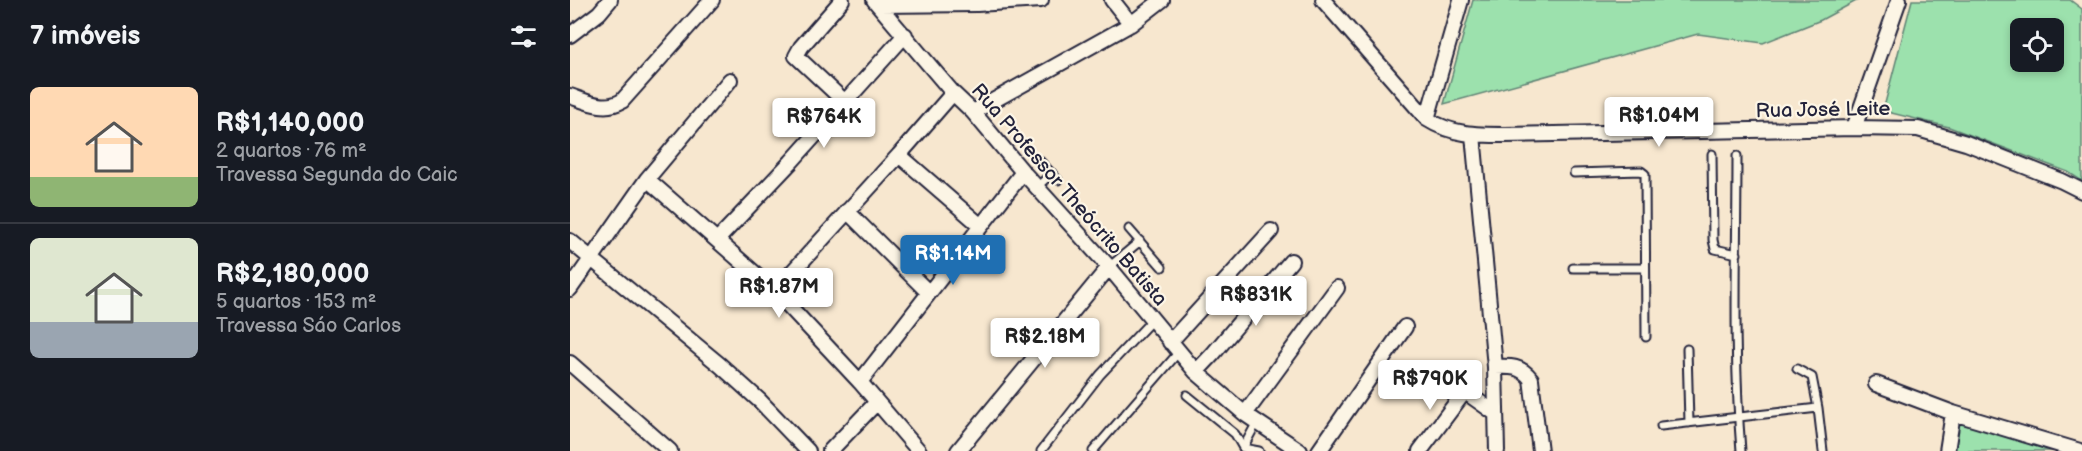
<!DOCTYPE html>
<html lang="pt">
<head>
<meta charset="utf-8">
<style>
  body { margin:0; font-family:"Balsamiq Sans",sans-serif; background:#20242c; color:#f1f3f6; height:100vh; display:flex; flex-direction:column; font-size:22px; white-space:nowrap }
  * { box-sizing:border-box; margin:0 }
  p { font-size:20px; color:#9ea1a6 }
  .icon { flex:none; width:33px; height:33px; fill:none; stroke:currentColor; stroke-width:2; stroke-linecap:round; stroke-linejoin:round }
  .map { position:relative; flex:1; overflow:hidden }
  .sheet { display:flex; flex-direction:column; background:#171b24; width:570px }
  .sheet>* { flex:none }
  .controls { position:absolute; left:1440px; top:18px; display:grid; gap:12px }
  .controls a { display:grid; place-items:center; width:54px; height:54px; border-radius:9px; background:#171b24; box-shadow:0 3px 9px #0003; font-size:30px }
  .price { position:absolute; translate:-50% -51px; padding:0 14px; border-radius:6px; background:#fff; color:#222; font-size:20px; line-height:39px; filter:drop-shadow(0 2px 3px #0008) }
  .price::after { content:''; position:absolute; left:50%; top:36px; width:18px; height:14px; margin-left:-9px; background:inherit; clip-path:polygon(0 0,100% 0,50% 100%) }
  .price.active { background:#1f6fb2; color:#fff }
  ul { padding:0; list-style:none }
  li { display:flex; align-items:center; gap:18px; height:150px; padding:0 30px }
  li+li { border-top:2px solid #363941 }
  li span { display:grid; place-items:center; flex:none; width:168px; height:120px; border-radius:9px; color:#555 }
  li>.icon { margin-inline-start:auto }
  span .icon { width:72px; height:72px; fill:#fffc; stroke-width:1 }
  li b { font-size:26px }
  h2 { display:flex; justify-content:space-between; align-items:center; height:72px; padding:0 30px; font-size:26px }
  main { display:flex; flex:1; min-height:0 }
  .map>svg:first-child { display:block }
</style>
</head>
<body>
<main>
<section class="sheet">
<h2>7 imóveis<svg class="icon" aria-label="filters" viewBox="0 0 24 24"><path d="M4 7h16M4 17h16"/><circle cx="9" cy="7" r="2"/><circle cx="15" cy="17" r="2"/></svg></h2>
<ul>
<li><span style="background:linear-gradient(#ffd9b3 75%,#8fb573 0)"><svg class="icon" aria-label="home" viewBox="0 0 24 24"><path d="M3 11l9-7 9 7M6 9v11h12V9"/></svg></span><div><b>R$1,140,000</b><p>2 quartos · 76 m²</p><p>Travessa Segunda do Caic</p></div></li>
<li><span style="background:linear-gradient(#dfe7d0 70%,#9aa5b1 0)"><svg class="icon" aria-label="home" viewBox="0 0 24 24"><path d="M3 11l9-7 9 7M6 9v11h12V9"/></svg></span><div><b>R$2,180,000</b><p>5 quartos · 153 m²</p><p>Travessa Sáo Carlos</p></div></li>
</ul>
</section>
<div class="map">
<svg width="1512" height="451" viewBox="0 0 1512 451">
  <rect width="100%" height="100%" fill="#f7e7cf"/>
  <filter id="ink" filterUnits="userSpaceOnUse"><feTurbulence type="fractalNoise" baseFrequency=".0167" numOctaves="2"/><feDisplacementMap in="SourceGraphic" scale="12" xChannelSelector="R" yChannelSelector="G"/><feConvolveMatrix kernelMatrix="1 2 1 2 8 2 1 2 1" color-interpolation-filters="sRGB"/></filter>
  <g filter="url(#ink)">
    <path fill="#9ce1ad" stroke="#5f8274" stroke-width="1.5" fill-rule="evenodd" d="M903,0H1288L1251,20L1193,43L1128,34L874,104Z
      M1342,0H1500L1512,9V181L1498,172L1379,127L1313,111ZM1450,28H1484V62H1450Z
      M1388,420L1488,451H1383Z"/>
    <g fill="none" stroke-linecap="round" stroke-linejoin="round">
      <defs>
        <path id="service" d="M1142,154L1143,240L1145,249L1167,254
          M1167,156C1167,254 1163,353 1171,451
          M469,160L488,180
          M1004,173L1071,171L1075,174L1076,337
          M467,187L482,173
          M559,229L592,267
          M539,267L570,241
          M1003,268H1075
          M1117,349L1119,423
          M1227,369L1242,377L1248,408L1253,451
          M617,395L665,434L673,448L689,451
          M1091,426L1248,408
          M673,448L687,422
          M471,451L530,375L583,319
          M523,451L608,353"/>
        <path id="minor" d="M272,0L231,47L226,56L275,102
          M304,0L383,93L403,112L453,172L539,267L626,372L675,414L730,451
          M542,0L561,24
          M753,0L857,119C882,135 906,135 935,135L1284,128L1348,129L1396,143L1492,181L1512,191
          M309,5L407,4L471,0
          M0,35L29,13L40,0
          M0,96C18,102 34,111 52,101L142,0
          M403,112L561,24L592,0
          M857,119L891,0
          M1284,128L1329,0
          M903,135L925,367L927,451
          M329,155L411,226
          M77,179L205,291L290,382L349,451
          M277,211L358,292
          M148,239L221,162L335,35
          M0,241L150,365L190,401L238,451
          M0,289L77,179L160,80
          M205,291L329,155L383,93
          M600,342L701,231
          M0,363L100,451
          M925,367C941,366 951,366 961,379L970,451
          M626,372L643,354L721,261
          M877,379L925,413
          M290,382L453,172
          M1306,384L1383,413L1510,451
          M675,414L767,288
          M260,451L307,402
          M388,451L539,267
          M749,451L835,327
          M850,451L895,391
          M1377,451L1383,413"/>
      </defs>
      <use href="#service" stroke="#22223b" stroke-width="11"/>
      <use href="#minor" stroke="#22223b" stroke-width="18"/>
      <use href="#service" stroke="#fcf5e5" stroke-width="7"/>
      <use href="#minor" stroke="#fcf5e5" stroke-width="14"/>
    </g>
  </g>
  <g text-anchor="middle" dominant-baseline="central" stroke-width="4.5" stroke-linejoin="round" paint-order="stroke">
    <g font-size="20" fill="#22223b" stroke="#fcf5e5">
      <text transform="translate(1253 110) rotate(-1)">Rua José Leite</text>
      <text transform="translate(499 195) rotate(49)">Rua Professor Theócrito Batista</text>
    </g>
  </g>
</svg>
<div class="controls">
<a><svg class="icon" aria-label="locate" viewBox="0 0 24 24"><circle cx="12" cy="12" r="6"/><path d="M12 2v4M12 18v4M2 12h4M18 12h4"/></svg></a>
</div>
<b class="price" style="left:1089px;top:148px">R$1.04M</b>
<b class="price" style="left:254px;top:149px">R$764K</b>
<b class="price active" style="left:383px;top:286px">R$1.14M</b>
<b class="price" style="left:209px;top:319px">R$1.87M</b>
<b class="price" style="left:686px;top:327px">R$831K</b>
<b class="price" style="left:475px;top:369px">R$2.18M</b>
<b class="price" style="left:860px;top:411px">R$790K</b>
</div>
</main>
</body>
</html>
